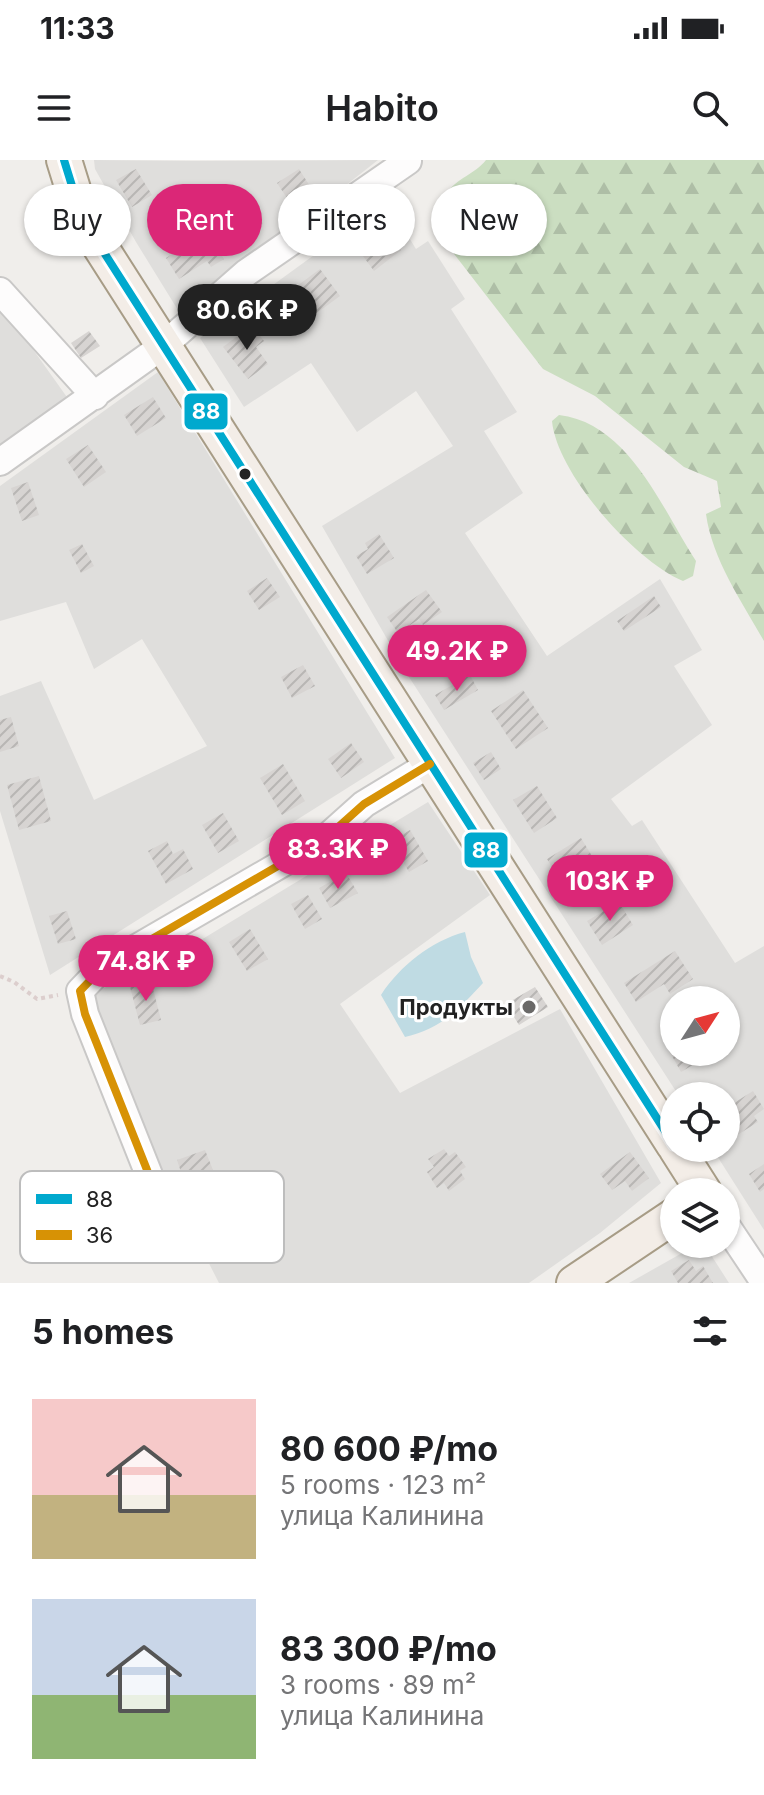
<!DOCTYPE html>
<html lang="en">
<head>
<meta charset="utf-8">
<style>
  body { margin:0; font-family:Inter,sans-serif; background:#f6f6f6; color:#202124; height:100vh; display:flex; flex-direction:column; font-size:30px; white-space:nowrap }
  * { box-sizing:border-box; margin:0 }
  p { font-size:26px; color:#757577 }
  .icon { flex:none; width:44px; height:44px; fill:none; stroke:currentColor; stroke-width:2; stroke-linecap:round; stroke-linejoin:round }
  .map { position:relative; height:1123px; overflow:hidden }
  .sheet { display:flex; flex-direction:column; background:#fff; flex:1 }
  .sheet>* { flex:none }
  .guide { position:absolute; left:24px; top:24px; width:716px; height:72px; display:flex; gap:16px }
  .needle { width:52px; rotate:54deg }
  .buttons { position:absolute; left:660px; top:826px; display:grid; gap:16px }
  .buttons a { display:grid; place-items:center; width:80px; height:80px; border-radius:50%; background:#fff; box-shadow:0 2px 6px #0004; font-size:40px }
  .price { position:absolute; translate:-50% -68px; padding:0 18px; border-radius:28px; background:#db2777; color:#fff; font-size:26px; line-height:52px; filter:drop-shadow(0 2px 4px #0008) }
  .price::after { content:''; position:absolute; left:50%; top:48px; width:24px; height:18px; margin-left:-12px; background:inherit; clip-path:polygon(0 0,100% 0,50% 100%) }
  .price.current { background:#222; color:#fff }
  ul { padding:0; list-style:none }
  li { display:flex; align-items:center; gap:24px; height:200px; padding:0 32px }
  li span { display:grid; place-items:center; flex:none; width:224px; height:160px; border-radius:0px; color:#555 }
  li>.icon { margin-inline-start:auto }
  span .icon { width:96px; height:96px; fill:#fffc; stroke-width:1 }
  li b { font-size:34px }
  h2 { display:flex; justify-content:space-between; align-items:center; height:96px; padding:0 32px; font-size:34px }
  .pill { padding:0 28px; border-radius:36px; background:#fff; box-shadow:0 2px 6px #0004; font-size:28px; line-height:72px }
  .pill.current { background:#db2777; color:#fff }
  .status { display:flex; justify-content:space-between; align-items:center; height:56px; padding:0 40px; background:#fff; direction:ltr }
  .status svg { height:22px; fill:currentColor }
  header { display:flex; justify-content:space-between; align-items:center; height:104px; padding:0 32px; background:#fff; font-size:36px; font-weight:600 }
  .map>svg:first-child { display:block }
</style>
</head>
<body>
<div class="status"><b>11:33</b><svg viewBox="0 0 49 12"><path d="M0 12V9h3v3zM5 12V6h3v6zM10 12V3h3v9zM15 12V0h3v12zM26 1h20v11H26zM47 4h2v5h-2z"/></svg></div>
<header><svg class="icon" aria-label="menu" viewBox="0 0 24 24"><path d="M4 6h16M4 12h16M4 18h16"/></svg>Habito<svg class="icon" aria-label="search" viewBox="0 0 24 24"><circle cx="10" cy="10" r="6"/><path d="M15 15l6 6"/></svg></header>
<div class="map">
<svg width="764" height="1123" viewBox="0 0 764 1123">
  <defs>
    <pattern id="forest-firs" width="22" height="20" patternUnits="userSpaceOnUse" patternTransform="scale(2)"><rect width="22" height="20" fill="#cbdec1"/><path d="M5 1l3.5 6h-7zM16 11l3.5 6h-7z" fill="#aebea6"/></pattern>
    <pattern id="building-hatch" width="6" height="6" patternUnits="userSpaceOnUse" patternTransform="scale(2)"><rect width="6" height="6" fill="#d7d4d2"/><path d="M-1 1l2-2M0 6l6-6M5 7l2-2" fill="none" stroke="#b8b6b4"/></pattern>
  </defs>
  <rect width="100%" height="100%" fill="#f0eeeb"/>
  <path fill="#dfdedc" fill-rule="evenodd" d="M94,0L193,1L378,0L181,155L136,82L95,9Z
    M387,42L416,89L428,81L465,139L451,149L517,252L484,271L523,333L465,373L547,496L660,419L702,490L674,506L712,565L611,639L632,666L642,660L735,803L764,786V1070L712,988H726V936H679L409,517L322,366L453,286L416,231L357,272L311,203L244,247L200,178ZM674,840H726V892H674Z
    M0,143L69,240L0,286Z
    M158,212L395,598L50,815L0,651V536L41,521L94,640L207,586L142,479L94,509L66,442L0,461V326Z
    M428,642L490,735L340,844L400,933L560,849L661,1023L600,1073L529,1123H219L145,978L97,849L94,833L196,783Z
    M698,1084H704L729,1123H629Z"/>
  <path fill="url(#forest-firs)" d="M486,0H764V481C742,442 712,399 706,354L721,347L717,321L684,307L595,236L543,209L451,90L447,33C458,17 474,15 486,0Z
    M559,255C629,263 662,349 696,401L693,416L683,421C635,401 557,314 552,261Z"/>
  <path fill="#bfdbe3" d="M465,772L471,797L483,823C459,849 441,869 405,877L381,835C400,806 431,781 465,772Z"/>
  <path fill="url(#building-hatch)" d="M136,9L152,35L132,47L116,20Z
    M299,9L313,31L291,44L277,23Z
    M250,43L263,64L241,77L228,56Z
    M381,64L401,90L374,111L354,84Z
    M207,72L224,99L211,107L207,101L179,119L166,98Z
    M320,109L340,136L306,161L286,134Z
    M252,165L264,181L256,187L268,204L248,219L223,187Z
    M89,171L100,186L81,198L71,183Z
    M153,237L166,258L137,276L124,255Z
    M88,285L106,312L84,327L66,299Z
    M28,322L39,355L22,361L11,328Z
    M379,374L394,398L367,414L356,396L368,389L365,383Z
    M82,384L94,406L81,413L69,390Z
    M267,418L280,437L259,450L247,431Z
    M426,430L442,452L423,465L419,459L398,473L387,457Z
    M654,436L661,447L624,471L617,461Z
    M303,505L315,526L292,538L281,517Z
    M470,515L478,530L444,550L435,535Z
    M523,530L548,568L516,589L491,551Z
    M11,557L19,586L0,592V560Z
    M351,583L364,602L341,618L328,599Z
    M491,592L501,609L484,620L473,603Z
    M283,604L305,641L282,655L260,618Z
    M39,616L51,661L19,670L7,625Z
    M537,626L557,658L534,673L513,640Z
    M223,653L239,681L218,693L202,665Z
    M410,670L428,701L409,712L391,681Z
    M581,678L595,701L561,722L547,699Z
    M167,681L173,694L183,689L193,709L166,724L148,691Z
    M346,713L358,733L330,748L319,728Z
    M308,735L322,759L305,769L291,744Z
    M619,742L633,765L602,785L587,761Z
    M67,751L76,779L58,784L49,756Z
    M250,769L268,799L247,811L229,782Z
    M675,791L693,819L670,834L664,824L636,842L624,823Z
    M151,821L161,860L140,865L130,827Z
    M535,827L548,847L519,865L506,844Z
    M674,873V892H690L696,903L681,912L663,880Z
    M753,931L764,949L754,956L758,962L726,982V948Z
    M444,989L449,996L455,992L466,1007L460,1011L465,1019L449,1031L444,1023L437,1028L427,1012L434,1007L428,999Z
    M205,990L213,1010L184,1021L177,1000Z
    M630,992L649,1018L632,1031L625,1021L612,1030L600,1014Z
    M764,1004V1029L760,1032L749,1014Z
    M689,1100L696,1111L703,1106L713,1123H678L671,1111Z"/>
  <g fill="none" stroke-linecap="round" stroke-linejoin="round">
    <defs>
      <path id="minor" d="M0,131L95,236
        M0,302L164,185L246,113L408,1
        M161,1045L85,854L80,831L102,808L326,678L364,644L430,604
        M726,1065L764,1122"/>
      <path id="major" d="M64,0L77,42L96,80L674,985
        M676,988L704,1032
        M574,1123L674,1056"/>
    </defs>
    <use href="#minor" stroke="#c9c8c7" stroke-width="30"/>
    <use href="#major" stroke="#a79c86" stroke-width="38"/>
    <path stroke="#dccecd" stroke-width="4" stroke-dasharray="4 4" stroke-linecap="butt" d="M0,816L14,822L37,839L58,835"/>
    <use href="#minor" stroke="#fdfcfc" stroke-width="26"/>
    <use href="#major" stroke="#f3ede7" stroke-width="34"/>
    <defs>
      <path id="bus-1" d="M64,0L77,42L96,80L674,985"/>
      <path id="bus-2" d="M161,1045L85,854L80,831L102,808L326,678L364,644L430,604"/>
    </defs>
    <use href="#bus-1" stroke="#fff" stroke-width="14"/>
    <use href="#bus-2" stroke="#fff" stroke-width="14"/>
    <use href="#bus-1" stroke="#00a9ce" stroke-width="8"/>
    <use href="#bus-2" stroke="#d79205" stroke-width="8"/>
  </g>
  <circle fill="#222" stroke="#fff" stroke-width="3" cx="245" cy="314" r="7"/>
  <circle fill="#6a6968" stroke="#fff" stroke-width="3" cx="529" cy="847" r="8"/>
  <g text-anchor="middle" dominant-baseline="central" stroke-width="6" stroke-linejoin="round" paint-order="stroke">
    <g font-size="22" font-weight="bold" fill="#222" stroke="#fff" text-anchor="end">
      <text x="513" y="847">Продукты</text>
    </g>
  </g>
  <rect x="20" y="1011" width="264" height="92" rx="12" fill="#fff" stroke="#bdbdbd" stroke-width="2"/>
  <rect x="36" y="1034" width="36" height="10" fill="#00a9ce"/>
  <rect x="36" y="1070" width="36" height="10" fill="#d79205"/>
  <g font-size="22" fill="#222">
    <text x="86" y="1047">88</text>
    <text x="86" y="1083">36</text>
  </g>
  <g stroke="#fff" stroke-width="3">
    <rect x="183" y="232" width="46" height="39" rx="8" fill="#00a9ce"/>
    <rect x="463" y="671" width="46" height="38" rx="8" fill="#00a9ce"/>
  </g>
  <g font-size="22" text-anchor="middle" font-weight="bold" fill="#fff">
    <text x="206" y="259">88</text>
    <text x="486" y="698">88</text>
  </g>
</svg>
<div class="buttons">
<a><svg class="needle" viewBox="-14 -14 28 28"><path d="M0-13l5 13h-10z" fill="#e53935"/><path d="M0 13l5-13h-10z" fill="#757577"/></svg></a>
<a><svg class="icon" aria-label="locate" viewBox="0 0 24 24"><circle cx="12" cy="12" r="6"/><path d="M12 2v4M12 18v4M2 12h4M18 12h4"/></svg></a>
<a><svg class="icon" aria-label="layers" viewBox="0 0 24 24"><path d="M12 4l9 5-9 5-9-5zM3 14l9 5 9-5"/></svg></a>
</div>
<b class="price current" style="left:247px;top:192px">80.6K ₽</b>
<b class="price" style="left:457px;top:533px">49.2K ₽</b>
<b class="price" style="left:338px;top:731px">83.3K ₽</b>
<b class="price" style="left:610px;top:763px">103K ₽</b>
<b class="price" style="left:146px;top:843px">74.8K ₽</b>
<div class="guide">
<a class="pill">Buy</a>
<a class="pill current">Rent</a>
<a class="pill">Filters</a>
<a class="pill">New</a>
</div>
</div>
<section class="sheet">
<h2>5 homes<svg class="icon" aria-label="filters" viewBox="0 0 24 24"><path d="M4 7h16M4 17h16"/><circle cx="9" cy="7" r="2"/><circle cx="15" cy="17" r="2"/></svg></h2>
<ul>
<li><span style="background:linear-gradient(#f6c9c9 60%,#c2b280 0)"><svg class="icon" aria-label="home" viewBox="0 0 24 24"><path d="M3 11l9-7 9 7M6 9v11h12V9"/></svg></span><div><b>80 600 ₽/mo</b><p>5 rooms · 123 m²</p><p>улица Калинина</p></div></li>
<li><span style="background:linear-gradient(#c9d6e8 60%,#8fb573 0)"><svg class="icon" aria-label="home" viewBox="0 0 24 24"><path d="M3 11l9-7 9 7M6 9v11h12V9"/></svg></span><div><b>83 300 ₽/mo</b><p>3 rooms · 89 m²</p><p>улица Калинина</p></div></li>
</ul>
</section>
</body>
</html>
